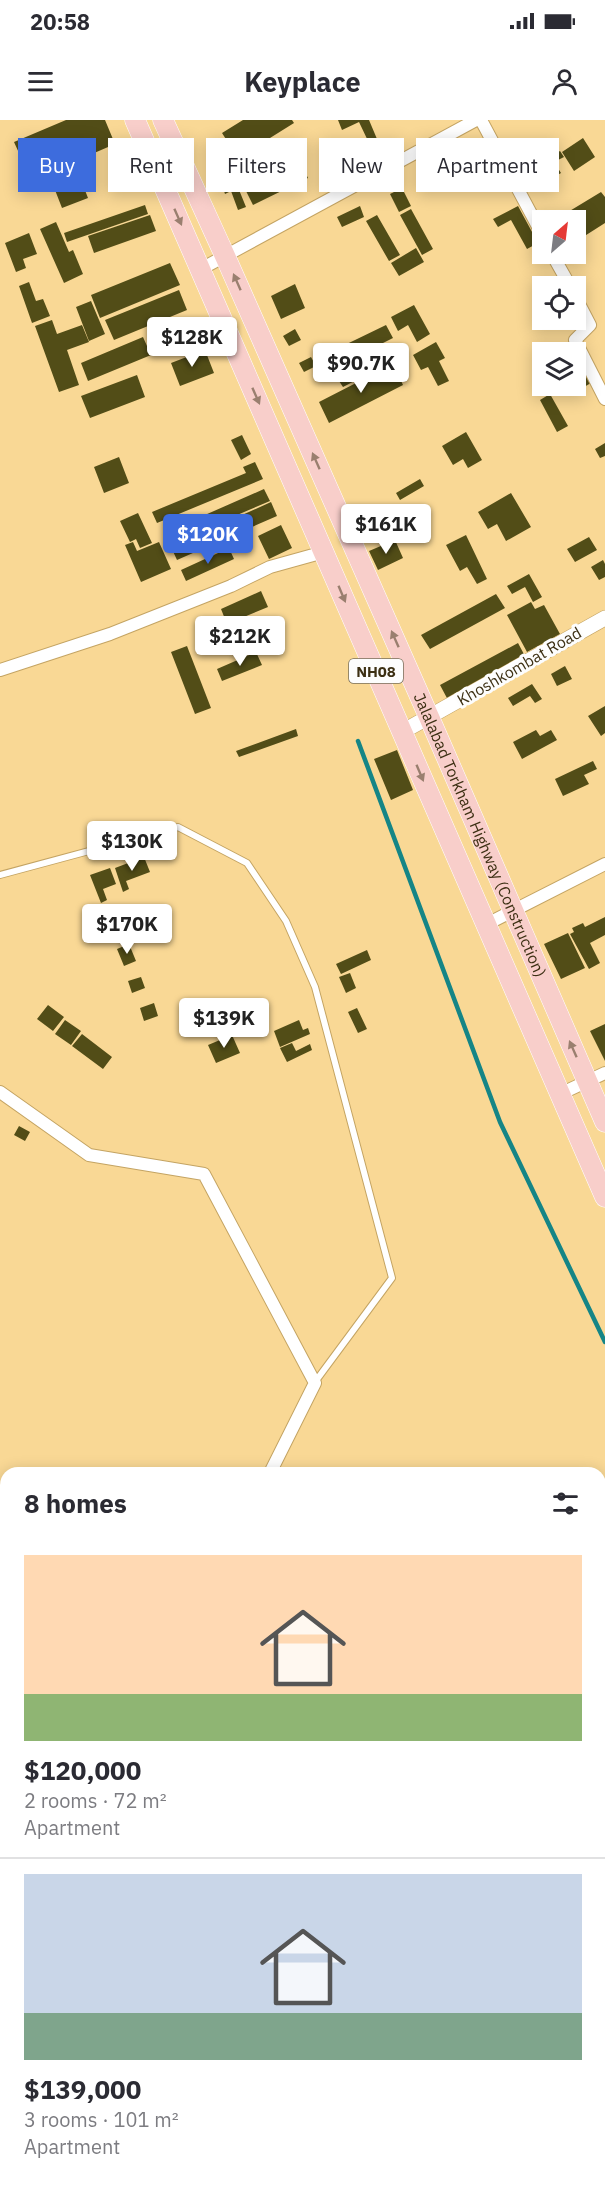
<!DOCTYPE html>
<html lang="en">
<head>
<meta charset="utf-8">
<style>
  body { margin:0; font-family:"IBM Plex Sans",sans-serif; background:#f2f2f3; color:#2b2b33; height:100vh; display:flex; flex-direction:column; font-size:22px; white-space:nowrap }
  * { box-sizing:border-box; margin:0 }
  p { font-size:20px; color:#7c7c81 }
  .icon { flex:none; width:33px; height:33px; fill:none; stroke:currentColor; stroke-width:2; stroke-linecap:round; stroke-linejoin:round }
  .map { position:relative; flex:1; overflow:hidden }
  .sheet { position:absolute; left:0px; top:1347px; width:606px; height:720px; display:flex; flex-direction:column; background:#fff; border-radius:18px 18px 0 0; box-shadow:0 3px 15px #0003 }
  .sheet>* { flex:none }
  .guide { position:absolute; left:18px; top:18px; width:570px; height:54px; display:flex; gap:12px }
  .needle { width:39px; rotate:28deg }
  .tools { position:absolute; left:532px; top:90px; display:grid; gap:12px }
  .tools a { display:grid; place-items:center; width:54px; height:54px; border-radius:0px; background:#fff; box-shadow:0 3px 15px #0003; font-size:30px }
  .price { position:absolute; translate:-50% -51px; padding:0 14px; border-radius:6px; background:#fff; color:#222; font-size:20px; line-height:39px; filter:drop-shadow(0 2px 3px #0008) }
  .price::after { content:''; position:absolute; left:50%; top:36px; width:18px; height:14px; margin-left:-9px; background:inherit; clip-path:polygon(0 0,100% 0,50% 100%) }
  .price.current { background:#3d6cdd; color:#fff }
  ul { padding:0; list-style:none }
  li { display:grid; align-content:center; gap:12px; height:318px; padding:0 24px }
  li+li { border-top:2px solid #e1e1e2 }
  li span { display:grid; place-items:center; height:186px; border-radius:0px; color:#555 }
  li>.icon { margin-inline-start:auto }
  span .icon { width:108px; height:108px; fill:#fffc; stroke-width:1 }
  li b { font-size:26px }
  h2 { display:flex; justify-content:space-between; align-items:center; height:72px; padding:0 24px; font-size:26px }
  .chip { padding:0 21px; border-radius:0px; background:#fff; box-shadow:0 3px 15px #0003; font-size:21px; line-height:54px }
  .chip.current { background:#3d6cdd; color:#fff }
  .status { display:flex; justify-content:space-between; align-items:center; height:42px; padding:0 30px; background:#fff; direction:ltr }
  .status svg { height:16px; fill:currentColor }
  header { display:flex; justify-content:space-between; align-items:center; height:78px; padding:0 24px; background:#fff; font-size:27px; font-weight:700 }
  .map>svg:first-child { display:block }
</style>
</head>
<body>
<div class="status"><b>20:58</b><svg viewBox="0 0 49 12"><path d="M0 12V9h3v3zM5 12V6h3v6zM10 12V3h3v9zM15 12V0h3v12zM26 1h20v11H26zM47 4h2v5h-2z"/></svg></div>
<header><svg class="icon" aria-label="menu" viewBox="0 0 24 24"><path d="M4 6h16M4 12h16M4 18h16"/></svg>Keyplace<svg class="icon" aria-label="person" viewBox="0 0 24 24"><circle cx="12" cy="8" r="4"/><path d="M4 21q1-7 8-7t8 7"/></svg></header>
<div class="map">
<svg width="605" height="2067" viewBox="0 0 605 2067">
  <rect width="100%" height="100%" fill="#f9d895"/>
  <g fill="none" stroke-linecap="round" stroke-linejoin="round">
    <path stroke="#158586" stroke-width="4.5" d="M358,621L500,1002L605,1222"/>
    <path stroke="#b89e68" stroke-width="105" d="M121,2061L123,2067"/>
  </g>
  <path fill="#524d17" d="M66,0H105L115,24L41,56L34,40L24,44L14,22Z
    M243,0H292L294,3L238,38L222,13Z
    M338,0H369L377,19L369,23L359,2L342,10Z
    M583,18L595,37L574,51L562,32Z
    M484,23L497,50L487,55L478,36L461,45L457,36Z
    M362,29L369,44L351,51L345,36Z
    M560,31L564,37L554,42L561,53L549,60L539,43Z
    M296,34L308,58L253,85L241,61Z
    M131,48L137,66L125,70L122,62L113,65L110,56Z
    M81,60L88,78L62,88L55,70Z
    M235,60L246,87L238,90L231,71L225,74L222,65Z
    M402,68L411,86L399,92L390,74Z
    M601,72L605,77V103L583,117L576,105V100H573L568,92Z
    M145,85L148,94L67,122L64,113Z
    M360,86L364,97L342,107L337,97Z
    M518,86L538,123L527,129L511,100L498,107L493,99Z
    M411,89L433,129L422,135L400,95Z
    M150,95L156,111L94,133L88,116Z
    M377,95L400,135L389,141L366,101Z
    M56,102L69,132L73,130L83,154L64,163L40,109Z
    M29,113L37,134L23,139L26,148L16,152L5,123Z
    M416,128L424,142L399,156L391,143Z
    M170,143L180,165L100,198L91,175Z
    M29,162L36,181L43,179L50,196L32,203L19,166Z
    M295,164L305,188L281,199L271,176Z
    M179,170L187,190L114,220L105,200Z
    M91,181L105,214L89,221L76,187Z
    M414,185L430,214L417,222L408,205L398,211L391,197Z
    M52,200L57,214L82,205L89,222L67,230L79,265L59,272L35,206Z
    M386,205L393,218L329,250L322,236Z
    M295,209L301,220L289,226L283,216Z
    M143,217L151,235L88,261L81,243Z
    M436,222L445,238L439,241L449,261L438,266L428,247L421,250L413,235Z
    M392,229L397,239L343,267L337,258Z
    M205,230L214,253L180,266L171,243Z
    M311,237L316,246L304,252L299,243Z
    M393,244L403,265L329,303L319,282Z
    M582,246L591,263L584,267L578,258L576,259V250Z
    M137,255L145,277L90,298L81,276Z
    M550,274L568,306L557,312L540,280Z
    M466,312L482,340L468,348L463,339L453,345L442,326Z
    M242,315L251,334L241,340L231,320Z
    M605,323V336L600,338L595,329Z
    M119,337L129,363L104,373L94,347Z
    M255,342L263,359L157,403L152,392L246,353L243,347Z
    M420,359L424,366L400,380L396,373Z
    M264,369L270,381L169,424L164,413Z
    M511,373L531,407L506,421L497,404L488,409L478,392Z
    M271,382L277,396L177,440L171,427Z
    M138,393L152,423L140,428L136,419L130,422L120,401Z
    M281,405L292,428L269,439L258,416Z
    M466,415L487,459L477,464L467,447L460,451L446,425Z
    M589,417L597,430L575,442L567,429Z
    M395,420L403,438L378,450L369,431Z
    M133,422L137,431L159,422L171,449L141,462L125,425Z
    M229,428L234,439L186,461L181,450Z
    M603,440L605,444V457L599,460L591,447Z
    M529,454L542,477L533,482L525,467L512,474L507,466Z
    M261,471L268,487L227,504L221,489Z
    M496,474L505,488L430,529L421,515Z
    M531,482L535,489L544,485L560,514L527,532L507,495Z
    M275,507L281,521L240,538L234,524Z
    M518,523L526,538L448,580L440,565Z
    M187,526L211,588L195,594L171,532Z
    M256,532L262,545L222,561L217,549Z
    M565,546L572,559L557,566L551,554Z
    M532,564L542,579L535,583L530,576L513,586L508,578Z
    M605,586V613L601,616L588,596Z
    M296,609L298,616L239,637L236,631Z
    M536,610L540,616L551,610L557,620L522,639L513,622Z
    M397,630L413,670L391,680L374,639Z
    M593,641L597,649L584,655L589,664L563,676L555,659Z
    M144,737L150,752L126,761L129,769L123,772L115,748Z
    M110,748L116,764L103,769L107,780L101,783L90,755Z
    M605,797V815L590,823L600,843L589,849L570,814L574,812L572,808L583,803L585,807Z
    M568,813L585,848L561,859L544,824Z
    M129,824L136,841L124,846L117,829Z
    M367,830L371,840L341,854L336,844Z
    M350,853L356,868L346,873L339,857Z
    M141,857L145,868L132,873L128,861Z
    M154,883L158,896L144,901L140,888Z
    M48,885L64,897L53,911L37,899Z
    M357,888L367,909L358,913L348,892Z
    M65,900L81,911L71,925L55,914Z
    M299,900L303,910L308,908L310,914L280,927L274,911Z
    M605,904V941L590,911Z
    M82,914L112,937L103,949L72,926Z
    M232,915L240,933L216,943L208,925Z
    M292,923L296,931L310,924L312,930L287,942L280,928Z
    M19,1006L30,1012L25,1021L14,1015Z
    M605,2020V2047L600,2049V2022Z
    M558,2061H582L569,2067H561Z"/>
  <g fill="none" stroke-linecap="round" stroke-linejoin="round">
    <defs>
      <path id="service" d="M0,755L178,707L247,743L286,801L315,867L392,1158L315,1262
        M600,1536H605
        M600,1619L605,1617"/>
      <path id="minor" d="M481,0L543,116
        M552,134L570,166
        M201,149L476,0
        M576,178L590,205L575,220L605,279
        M0,550L110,514L231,466L270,447L324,432
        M485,805L605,744
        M0,972L89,1035L204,1054L315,1263L270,1353
        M560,974L605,953
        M0,1393L6,1395
        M0,1481L6,1482
        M361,2061L363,2067"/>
      <path id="tertiary" d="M402,612L605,498"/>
      <g id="trunk">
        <path d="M135,0L605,1077"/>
        <path id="s1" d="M163,0L225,136L429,597L605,1002"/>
      </g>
    </defs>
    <use href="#service" stroke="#c4a463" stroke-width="8"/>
    <use href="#minor" stroke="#c4a463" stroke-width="14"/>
    <use href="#tertiary" stroke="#c4a463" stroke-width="16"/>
    <use href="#trunk" stroke="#fff" stroke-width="21"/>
    <use href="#service" stroke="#fff" stroke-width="6"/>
    <use href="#minor" stroke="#fff" stroke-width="12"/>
    <use href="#tertiary" stroke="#fff" stroke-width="15"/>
    <use href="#trunk" stroke="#f8ceca" stroke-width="20"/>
  </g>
  <defs><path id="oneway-solid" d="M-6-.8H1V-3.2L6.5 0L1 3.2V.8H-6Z" transform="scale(1.5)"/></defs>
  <g fill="#9a7f6f">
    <use href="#oneway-solid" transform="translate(178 97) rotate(66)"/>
    <use href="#oneway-solid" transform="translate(237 162) rotate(-114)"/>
    <use href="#oneway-solid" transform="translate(256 276) rotate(66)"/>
    <use href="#oneway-solid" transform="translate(316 341) rotate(-114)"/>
    <use href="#oneway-solid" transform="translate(342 474) rotate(67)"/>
    <use href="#oneway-solid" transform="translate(395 519) rotate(-114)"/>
    <use href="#oneway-solid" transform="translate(420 653) rotate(67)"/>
    <use href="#oneway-solid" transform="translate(573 929) rotate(-114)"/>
  </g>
  <g text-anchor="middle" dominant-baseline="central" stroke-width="6" stroke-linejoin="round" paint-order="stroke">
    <rect fill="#fdfdfd" stroke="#776e5a" stroke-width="1.5" x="349" y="539" width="54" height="24" rx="4.5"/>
    <g font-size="15" font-weight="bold" fill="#3d3014">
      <text x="376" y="551">NH08</text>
    </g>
    <g font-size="16" fill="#3d3014" stroke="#fdfdfd">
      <text transform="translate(519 546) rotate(-30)">Khoshkombat Road</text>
      <text stroke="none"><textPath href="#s1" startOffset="782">Jalalabad Torkham Highway (Construction)</textPath></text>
    </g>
  </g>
</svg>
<div class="tools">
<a><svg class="needle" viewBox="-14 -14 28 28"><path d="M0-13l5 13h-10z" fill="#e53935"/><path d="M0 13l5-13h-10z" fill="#7c7c81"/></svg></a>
<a><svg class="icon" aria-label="locate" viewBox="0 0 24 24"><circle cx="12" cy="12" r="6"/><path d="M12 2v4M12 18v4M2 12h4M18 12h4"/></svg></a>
<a><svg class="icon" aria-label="layers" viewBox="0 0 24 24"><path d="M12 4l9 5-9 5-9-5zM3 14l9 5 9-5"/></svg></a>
</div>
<b class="price" style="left:192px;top:248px">$128K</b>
<b class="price" style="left:361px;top:274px">$90.7K</b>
<b class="price" style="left:386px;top:435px">$161K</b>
<b class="price current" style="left:208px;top:445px">$120K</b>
<b class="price" style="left:240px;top:547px">$212K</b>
<b class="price" style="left:132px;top:752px">$130K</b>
<b class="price" style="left:127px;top:835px">$170K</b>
<b class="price" style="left:224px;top:929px">$139K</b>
<div class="guide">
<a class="chip current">Buy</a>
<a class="chip">Rent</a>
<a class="chip">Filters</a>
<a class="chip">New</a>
<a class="chip">Apartment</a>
</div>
<section class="sheet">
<h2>8 homes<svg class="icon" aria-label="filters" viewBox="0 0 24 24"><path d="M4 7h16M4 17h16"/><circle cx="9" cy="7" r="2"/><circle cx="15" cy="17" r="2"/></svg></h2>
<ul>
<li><span style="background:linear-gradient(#ffd9b3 75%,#8fb573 0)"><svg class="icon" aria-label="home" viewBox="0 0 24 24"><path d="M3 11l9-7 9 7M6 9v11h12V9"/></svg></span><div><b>$120,000</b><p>2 rooms · 72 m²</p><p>Apartment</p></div></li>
<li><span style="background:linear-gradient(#c9d6e8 75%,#7fa58c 0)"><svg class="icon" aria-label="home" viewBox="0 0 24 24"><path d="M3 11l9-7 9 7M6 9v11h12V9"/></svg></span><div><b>$139,000</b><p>3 rooms · 101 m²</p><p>Apartment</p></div></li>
</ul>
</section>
</div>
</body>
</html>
